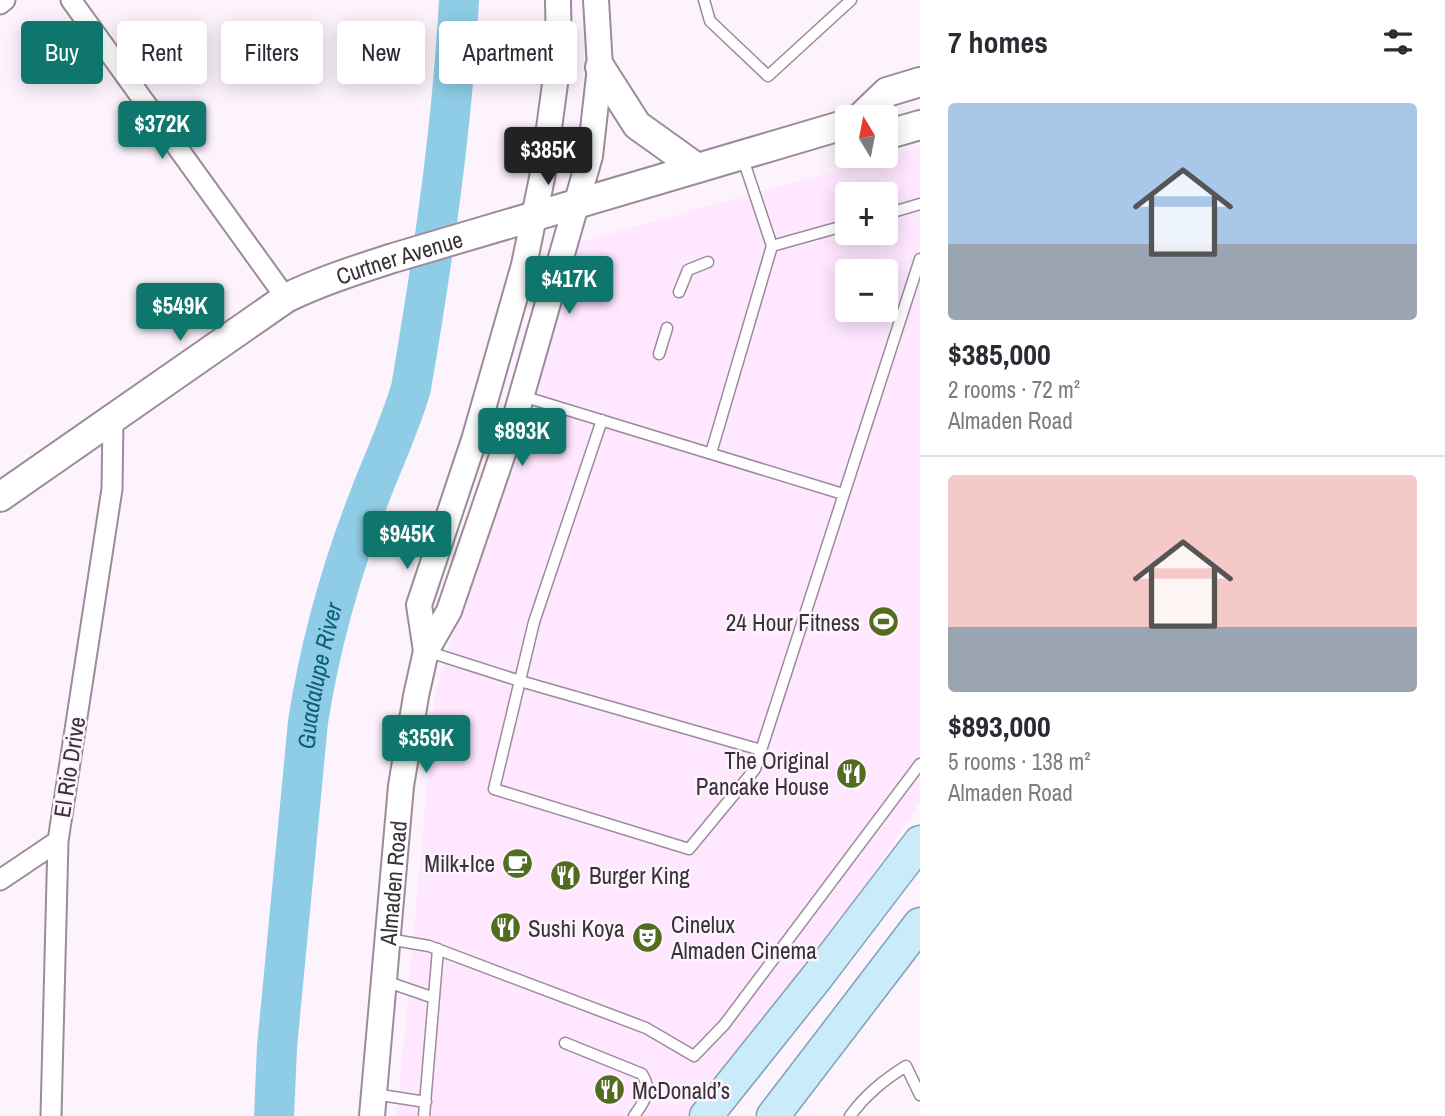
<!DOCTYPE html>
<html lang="en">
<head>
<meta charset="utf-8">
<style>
  body { margin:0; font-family:"Archivo Narrow",sans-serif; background:#f7f7f7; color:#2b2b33; height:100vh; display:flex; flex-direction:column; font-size:26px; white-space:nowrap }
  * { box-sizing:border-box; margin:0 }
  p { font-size:23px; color:#7c7c81 }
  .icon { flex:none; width:38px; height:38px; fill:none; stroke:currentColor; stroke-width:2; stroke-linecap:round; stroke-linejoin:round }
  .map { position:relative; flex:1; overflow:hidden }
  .drawer { display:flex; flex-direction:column; background:#fff; width:525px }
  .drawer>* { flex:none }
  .banner { position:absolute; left:21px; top:21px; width:665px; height:63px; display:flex; gap:14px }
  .needle { width:46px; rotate:350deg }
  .controls { position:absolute; left:835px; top:105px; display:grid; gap:14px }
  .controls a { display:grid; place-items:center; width:63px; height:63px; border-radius:7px; background:#fff; box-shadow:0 4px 18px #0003; font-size:35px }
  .price { position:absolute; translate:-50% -60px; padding:0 16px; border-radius:7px; background:#0f766e; color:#fff; font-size:23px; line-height:46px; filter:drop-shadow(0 2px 4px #0008) }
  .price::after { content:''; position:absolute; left:50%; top:42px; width:21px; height:16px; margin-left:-10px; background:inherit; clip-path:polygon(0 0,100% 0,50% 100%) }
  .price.on { background:#222; color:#fff }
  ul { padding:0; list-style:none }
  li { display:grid; align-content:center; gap:14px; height:371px; padding:0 28px }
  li+li { border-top:2px solid #e1e1e2 }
  li span { display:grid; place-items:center; height:217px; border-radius:7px; color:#555 }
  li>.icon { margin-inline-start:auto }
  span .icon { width:126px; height:126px; fill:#fffc; stroke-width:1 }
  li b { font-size:30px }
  h2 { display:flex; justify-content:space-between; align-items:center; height:84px; padding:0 28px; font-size:30px }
  .pill { padding:0 24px; border-radius:7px; background:#fff; box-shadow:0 4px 18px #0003; font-size:24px; line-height:63px }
  .pill.on { background:#0f766e; color:#fff }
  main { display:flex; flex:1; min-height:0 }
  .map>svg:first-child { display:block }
</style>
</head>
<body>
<main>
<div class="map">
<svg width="920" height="1116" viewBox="0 0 920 1116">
  <rect width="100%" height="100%" fill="#fdf3fd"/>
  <path fill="#ffe7ff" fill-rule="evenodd" d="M920,147V802L805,977L686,1116H397L436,690L580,242ZM847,194H886V233H847ZM847,271H886V310H847Z"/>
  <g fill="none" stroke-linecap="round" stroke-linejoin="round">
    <path stroke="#8fcde6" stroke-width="40" id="s1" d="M274,1116L277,1047L308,722C320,645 341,570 369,498C383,461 400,426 411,388C433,259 452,130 459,0"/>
    <defs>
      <path id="service" d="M704,0L710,21L768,76L851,0
        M886,214L920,204
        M772,246L847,225
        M679,292L688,270L708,262
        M659,354L667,328
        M522,396L843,494
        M602,420L534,622L494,789L689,849L755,769L920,259
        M711,453L772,246L742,156
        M426,651L520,681L761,750
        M388,939L429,946L646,1028L694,1056L724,1025L920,764
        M385,981L434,998
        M565,1043L642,1074C653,1091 644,1102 634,1116
        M374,1094L426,1102
        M424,1116L438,949
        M850,1116C866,1094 884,1080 906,1066L920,1095"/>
      <path id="minor" d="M71,0L286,298
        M0,4L5,0
        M0,880L58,841
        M51,1116L58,841L112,489L113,420"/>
      <g id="tertiary">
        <path d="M426,651L419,605L474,440L524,265L543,173L559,54L558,0"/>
        <path id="s2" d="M372,1116L401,786L416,696L426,651L449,611L516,415L590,156L600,67L596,0"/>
      </g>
      <g id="secondary">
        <path d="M600,67L637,125L697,168"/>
        <path d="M861,117L887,92L920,82"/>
        <path d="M886,132L889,134L920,125"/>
        <path id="s3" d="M0,497L286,298C321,281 356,270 393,258L847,124"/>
      </g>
      <path id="primary" d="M706,1116L817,977L920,842
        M773,1116L920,924"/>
    </defs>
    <use href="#service" stroke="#9b8b9b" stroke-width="13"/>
    <use href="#minor" stroke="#9b8b9b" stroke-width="23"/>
    <use href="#tertiary" stroke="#9b8b9b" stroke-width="28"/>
    <use href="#secondary" stroke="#9b8b9b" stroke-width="32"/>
    <use href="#primary" stroke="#7fa1b4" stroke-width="35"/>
    <use href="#service" stroke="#fff" stroke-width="10"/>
    <use href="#minor" stroke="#fff" stroke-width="19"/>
    <use href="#tertiary" stroke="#fff" stroke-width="24"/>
    <use href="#secondary" stroke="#fff" stroke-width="28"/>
    <use href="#primary" stroke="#c9ebfa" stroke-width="32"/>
  </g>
  <defs>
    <symbol id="stadium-disc" viewBox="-11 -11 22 22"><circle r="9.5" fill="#536d20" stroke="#fdf3fd"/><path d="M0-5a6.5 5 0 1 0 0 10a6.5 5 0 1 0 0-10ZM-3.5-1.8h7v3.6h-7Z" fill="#fff"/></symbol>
    <symbol id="restaurant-disc" viewBox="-11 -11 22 22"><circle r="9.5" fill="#536d20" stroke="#fdf3fd"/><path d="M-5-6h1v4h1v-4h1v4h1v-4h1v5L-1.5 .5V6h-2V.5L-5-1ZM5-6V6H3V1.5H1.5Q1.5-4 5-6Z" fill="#fff"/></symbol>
    <symbol id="cafe-disc" viewBox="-11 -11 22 22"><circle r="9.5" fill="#536d20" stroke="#fdf3fd"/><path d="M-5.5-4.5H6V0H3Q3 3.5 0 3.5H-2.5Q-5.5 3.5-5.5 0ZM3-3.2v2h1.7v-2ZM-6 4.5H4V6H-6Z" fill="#fff"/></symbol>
    <symbol id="theatre-disc" viewBox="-11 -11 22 22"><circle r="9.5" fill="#536d20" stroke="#fdf3fd"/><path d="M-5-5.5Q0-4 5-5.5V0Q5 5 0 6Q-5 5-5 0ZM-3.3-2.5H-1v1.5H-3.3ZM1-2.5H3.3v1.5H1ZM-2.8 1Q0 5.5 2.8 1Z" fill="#fff"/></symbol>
  </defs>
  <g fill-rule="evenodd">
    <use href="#stadium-disc" x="866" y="604" width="35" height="35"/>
    <use href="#restaurant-disc" x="834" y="756" width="35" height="35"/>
    <use href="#cafe-disc" x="500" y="846" width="35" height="35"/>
    <use href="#restaurant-disc" x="548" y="858" width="35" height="35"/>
    <use href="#restaurant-disc" x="488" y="910" width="35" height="35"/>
    <use href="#theatre-disc" x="630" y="920" width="35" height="35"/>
    <use href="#restaurant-disc" x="592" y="1072" width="35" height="35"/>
  </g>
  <g text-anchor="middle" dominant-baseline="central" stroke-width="5" stroke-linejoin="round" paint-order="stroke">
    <g font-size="23" fill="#383138" stroke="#fdf3fd">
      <text stroke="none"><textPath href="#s3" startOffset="469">Curtner Avenue</textPath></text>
      <text transform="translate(69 767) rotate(-81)">El Rio Drive</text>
      <text stroke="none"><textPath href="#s2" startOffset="234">Almaden Road</textPath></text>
    </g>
    <g font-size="23" fill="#383138" stroke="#fdf3fd" text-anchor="start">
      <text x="860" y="622" text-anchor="end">24 Hour Fitness</text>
      <text x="829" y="760" text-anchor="end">The Original<tspan x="829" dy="26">Pancake House</tspan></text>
      <text x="495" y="863" text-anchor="end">Milk+Ice</text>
      <text x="589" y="875">Burger King</text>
      <text x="671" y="924">Cinelux<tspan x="671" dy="26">Almaden Cinema</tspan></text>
      <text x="528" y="928">Sushi Koya</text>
      <text x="632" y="1090">McDonald’s</text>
    </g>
    <g font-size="24" font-style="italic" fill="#0d5f79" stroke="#fdf3fd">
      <text stroke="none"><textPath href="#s1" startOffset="443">Guadalupe River</textPath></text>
    </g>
  </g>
</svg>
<div class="controls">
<a><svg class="needle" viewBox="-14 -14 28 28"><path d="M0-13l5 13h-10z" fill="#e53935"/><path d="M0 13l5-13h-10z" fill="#7c7c81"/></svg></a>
<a>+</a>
<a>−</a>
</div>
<b class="price" style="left:162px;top:161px">$372K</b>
<b class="price on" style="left:548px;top:187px">$385K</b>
<b class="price" style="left:569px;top:316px">$417K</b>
<b class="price" style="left:180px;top:343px">$549K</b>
<b class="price" style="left:522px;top:468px">$893K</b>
<b class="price" style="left:407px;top:571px">$945K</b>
<b class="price" style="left:426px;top:775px">$359K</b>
<div class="banner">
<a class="pill on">Buy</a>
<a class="pill">Rent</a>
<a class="pill">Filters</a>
<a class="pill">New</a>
<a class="pill">Apartment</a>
</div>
</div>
<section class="drawer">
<h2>7 homes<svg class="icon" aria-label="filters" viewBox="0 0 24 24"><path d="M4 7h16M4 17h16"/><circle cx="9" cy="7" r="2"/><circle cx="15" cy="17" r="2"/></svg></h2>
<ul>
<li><span style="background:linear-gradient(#a9c7e8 65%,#9aa5b1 0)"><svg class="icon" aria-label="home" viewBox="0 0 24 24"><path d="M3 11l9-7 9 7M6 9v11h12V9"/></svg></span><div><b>$385,000</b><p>2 rooms · 72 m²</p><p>Almaden Road</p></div></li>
<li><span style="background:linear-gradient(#f6c9c9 70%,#9aa5b1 0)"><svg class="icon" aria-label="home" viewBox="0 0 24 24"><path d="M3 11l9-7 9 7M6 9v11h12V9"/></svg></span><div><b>$893,000</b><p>5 rooms · 138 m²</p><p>Almaden Road</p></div></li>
</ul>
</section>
</main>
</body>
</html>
